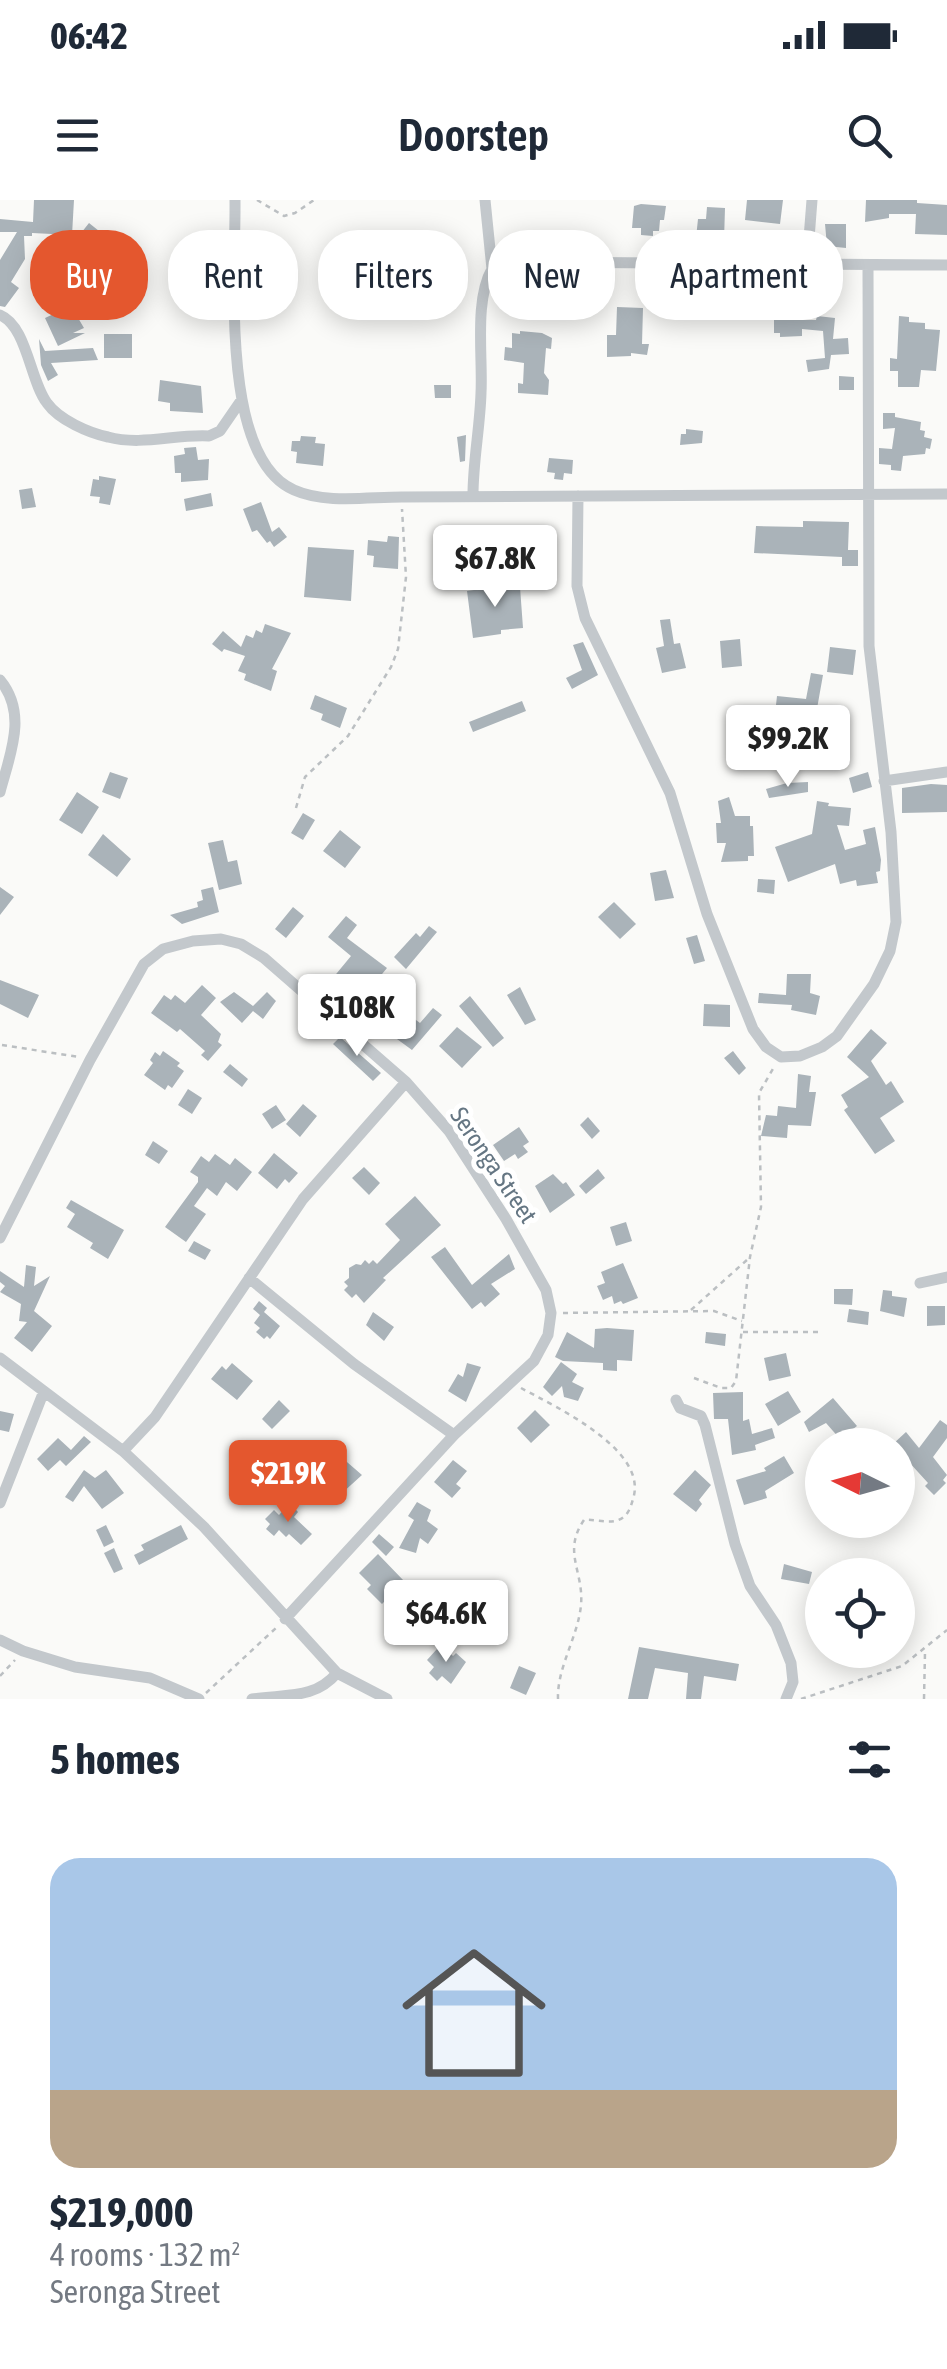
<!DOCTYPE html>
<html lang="en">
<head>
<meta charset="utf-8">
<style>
  body { margin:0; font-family:"Asap Condensed",sans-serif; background:#f6f6f7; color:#1f2937; height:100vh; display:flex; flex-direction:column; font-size:38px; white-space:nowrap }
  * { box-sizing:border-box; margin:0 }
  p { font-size:32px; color:#747a83 }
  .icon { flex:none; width:55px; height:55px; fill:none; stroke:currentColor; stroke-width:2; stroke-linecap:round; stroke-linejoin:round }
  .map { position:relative; height:1499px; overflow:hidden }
  .drawer { display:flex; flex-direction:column; background:#fff; flex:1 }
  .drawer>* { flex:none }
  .hud { position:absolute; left:30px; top:30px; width:888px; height:90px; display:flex; gap:20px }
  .needle { width:65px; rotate:275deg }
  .fabs { position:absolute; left:805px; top:1228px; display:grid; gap:20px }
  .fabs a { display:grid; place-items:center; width:110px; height:110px; border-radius:50%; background:#fff; box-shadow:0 5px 25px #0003; font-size:50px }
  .price { position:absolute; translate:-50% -85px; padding:0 22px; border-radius:10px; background:#fff; color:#222; font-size:32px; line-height:65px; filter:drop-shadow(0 2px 5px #0008) }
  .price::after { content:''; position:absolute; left:50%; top:60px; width:30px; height:22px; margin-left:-15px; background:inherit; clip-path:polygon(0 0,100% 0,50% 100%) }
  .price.active { background:#e4572e; color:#fff }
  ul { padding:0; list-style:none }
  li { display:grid; align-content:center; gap:20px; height:530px; padding:0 50px }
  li+li { border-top:2px solid #e0e1e3 }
  li span { display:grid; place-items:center; height:310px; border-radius:30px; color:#555 }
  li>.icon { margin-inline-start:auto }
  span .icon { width:180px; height:180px; fill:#fffc; stroke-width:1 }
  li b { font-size:42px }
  h2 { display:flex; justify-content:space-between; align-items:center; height:120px; padding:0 50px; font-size:42px }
  .chip { padding:0 35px; border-radius:40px; background:#fff; box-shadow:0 5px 25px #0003; font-size:35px; line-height:90px }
  .chip.active { background:#e4572e; color:#fff }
  .status { display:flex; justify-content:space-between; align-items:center; height:70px; padding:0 50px; background:#fff; direction:ltr }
  .status svg { height:28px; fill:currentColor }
  header { display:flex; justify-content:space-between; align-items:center; height:130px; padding:0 50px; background:#fff; font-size:45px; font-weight:600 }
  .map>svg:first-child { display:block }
</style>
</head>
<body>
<div class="status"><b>06:42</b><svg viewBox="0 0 49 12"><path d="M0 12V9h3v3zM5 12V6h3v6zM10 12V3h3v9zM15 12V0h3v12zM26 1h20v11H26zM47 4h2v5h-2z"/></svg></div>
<header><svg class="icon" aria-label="menu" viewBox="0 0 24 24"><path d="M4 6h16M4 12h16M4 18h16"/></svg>Doorstep<svg class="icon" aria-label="search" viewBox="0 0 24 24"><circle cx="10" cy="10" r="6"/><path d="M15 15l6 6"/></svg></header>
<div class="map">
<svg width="947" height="1499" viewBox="0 0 947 1499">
  <rect width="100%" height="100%" fill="#fafaf8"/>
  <path fill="#aab3b9" d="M34,0H74L72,35L32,33V36H24L25,59L11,82L19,88L5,107L0,106V60L17,32H0V19L33,22Z
    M747,0H783L780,24L745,20Z
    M866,0H917V3L947,5V35L915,34L916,14H889V18L865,22Z
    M641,4L666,6L664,20H660L659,31H653V36L641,35V28H632L634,6Z
    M707,7L725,8L724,40L696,38L698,19H706Z
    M89,23L114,43L103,56L94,49L85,60L70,47Z
    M825,24H846V48L827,46Z
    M393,47L427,51L423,86L389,82Z
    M122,92L128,108L112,116L104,98Z
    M795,92L798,120H816L817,116L835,118L833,139L848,138L849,154L831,155L829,169L808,172L806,160L825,158L823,131L802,129V136L780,137V133H774V120H781L778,93Z
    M71,106L84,128L73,133H85L58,146L45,118Z
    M617,107L643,108L642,144H649L647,155L631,153V156L607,157V135H616Z
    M899,116L909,117V122L925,123V129L940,130L936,171L921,170L919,187H898V171H890V158L897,159Z
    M520,131L542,133L552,138L551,149L546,148L544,173L549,180L548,195L518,193V183L523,184L524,163L504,160L505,147L512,148V133L520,134Z
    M104,134H132V158H104Z
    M39,139L45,151L93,148L98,160L51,163L58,175L48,181L41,165Z
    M839,176L854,177V190H839Z
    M160,180L201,186L203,213L170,211V203L158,201Z
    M434,185H451V198H435Z
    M883,213H895V217L921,222L920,230L925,231L924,237L932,239L930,249L926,248L925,254L903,256L901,271L891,270V265L879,264V248L892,249L895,228L883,229Z
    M686,229L703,231L702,243L680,245L681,234H686Z
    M466,235L465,261L460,262L457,237Z
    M301,236L316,237L315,243L325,244L323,266L296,263L297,252L291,251L292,241H300Z
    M196,247L198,260L209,259L208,280L181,282V273H175L174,256L185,254L184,248Z
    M549,258L573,260L572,274L564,273L563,280L554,279L555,273L547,272Z
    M99,276L116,279L110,305L99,303L100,297L90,296L93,279L99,280Z
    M32,288L36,307L22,309L19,290Z
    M211,293L213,306L186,311L184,299Z
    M261,302L272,332L279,327L287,337L274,347L270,341L267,343L257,330L252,332L243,309Z
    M803,321L849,322L848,350H858V366H842V357L754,353L756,326L803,327Z
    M511,329L512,351L498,352V357H477L476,345H492L491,330Z
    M388,336L399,337L398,369L373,367L374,356L367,355L368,340L387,342Z
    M308,347L354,350L351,401L304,397Z
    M536,347L537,362L554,361L555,371L518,372L517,348Z
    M495,387H520L523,428L501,430V434L473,438L467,391Z
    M670,419L674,444L680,443L686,468L662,473L656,448L664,446L660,420Z
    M265,424L291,433L272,469L277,471L271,491L244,480L246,474L238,471L245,456L224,449L222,452L212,444L223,431L241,447L246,435L253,438L256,430L262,433Z
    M740,439L742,466L722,468L720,441Z
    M583,442L598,475L572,489L566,478L582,470L573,445Z
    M830,447L856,450L853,475L827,472Z
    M811,473L823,475L813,531L824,533L822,544L799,540L803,517L775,514L777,496L806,499Z
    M315,495L347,508L340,528L321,520L323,514L310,509Z
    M522,501L526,511L473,532L469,522Z
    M110,572L128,578L120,599L102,592Z
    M868,572L872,587L853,593L849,578Z
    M808,582V592L769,598L766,589L787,583Z
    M931,584L947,585V612L902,613V588Z
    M77,592L99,607L82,634L59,620Z
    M729,597L735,616H750V626H753L754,656H748V661L721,662L726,643H717L716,623H721L718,601Z
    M817,601L829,603L828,606L851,608L849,626L837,625L845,650L866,644L863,630L875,627L881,660L880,671L876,672L878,683L857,686L856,680L840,684L835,664L788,682L775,647L812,634Z
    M303,613L315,620L303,640L291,633Z
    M340,630L361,647L345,668L323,651Z
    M103,634L131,659L117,677L88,655Z
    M223,640L228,662L237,660L242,684L219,690L208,643Z
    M666,670L674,698L655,701L650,673Z
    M758,679L775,680L774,694L757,692Z
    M0,687L14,697L0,715Z
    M213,687L219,712L182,724L170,715L198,707L197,702L203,700L201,690Z
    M614,702L636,724L620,739L598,717Z
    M293,707L304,716L286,738L275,729Z
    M346,716L357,725L347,738L387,768L373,785L381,791L364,813L355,804L364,796L345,780L340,786L332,779L351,756L328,737Z
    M429,726L437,732L406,769L394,757L416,733L420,737Z
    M697,735L705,761L694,764L686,738Z
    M787,774H811L810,793L820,796L816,815L791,810L792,805L758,803L759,793L786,795Z
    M0,780L39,795L28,818L0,804Z
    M202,785L216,798L201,815L221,834L218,842L222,845L208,861L201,855L205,851L180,829L177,832L151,813L164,795L171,800L175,795L185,803Z
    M520,787L536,820L525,825L507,795Z
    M234,792L253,806L267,792L276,801L263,819L253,811L242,823L220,802Z
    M470,796L504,838L493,847L459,806Z
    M704,804L730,805V827L703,826Z
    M433,808L442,815L412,850L386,831L399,813L404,811L420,823Z
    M457,827L482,847L462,868L439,846Z
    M871,829L887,843L871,861L886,885L891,881L904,902L880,918L895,941L875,954L844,910L848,907L841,895L869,877L847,857Z
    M340,837L381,873L373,881L333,844Z
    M163,851L180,863L177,866L184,871L172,888L168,885L165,890L144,875L153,863L150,860L155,852L160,856Z
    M733,851L746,868L739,875L724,858Z
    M230,864L248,879L242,887L223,872Z
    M798,874L811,876L809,892H816L811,926L788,925L787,938L761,936L766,915L777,916L778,906L796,908Z
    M188,889L202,898L192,914L178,905Z
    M303,904L317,916L300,937L286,924Z
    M276,905L286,920L272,929L262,914Z
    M588,917L600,931L592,939L580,925Z
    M519,927L529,942L523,946L528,952L518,959L515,954L504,961L493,945Z
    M153,941L168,951L159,964L145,955Z
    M274,953L298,973L289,983L285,979L277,989L258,973Z
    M215,954L230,965L235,958L252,972L237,991L226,982L217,996L207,988L194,1006L206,1014L186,1042L165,1027L198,982V977L190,972L201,956L209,962Z
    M364,967L380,983L369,995L352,978Z
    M598,969L605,978L586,994L579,986Z
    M553,974L563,984L566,982L575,995L550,1013L535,986Z
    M415,996L441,1025L383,1078L386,1080L364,1103L356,1094L352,1098L344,1090L348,1086L344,1082L349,1078V1068L356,1064L361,1065L365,1060L369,1064L373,1060L377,1064L400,1040L385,1024Z
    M71,1000L124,1030L108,1059L90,1048L93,1043L67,1027L75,1014L66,1008Z
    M626,1022L632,1041L616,1046L610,1027Z
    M194,1041L211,1050L205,1060L188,1051Z
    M445,1047L472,1085L509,1054L515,1069L491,1084L500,1094L485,1107L481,1102L472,1109L431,1057Z
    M623,1063L638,1098L623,1104L621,1101L614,1104L612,1096L603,1100L597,1086L605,1083L601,1072Z
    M26,1065L36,1067L34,1086L50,1076L34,1111L52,1126L32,1152L14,1138L27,1122L19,1121L21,1104L0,1092L5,1086L0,1082V1071L24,1087Z
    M834,1089H853L852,1105L834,1104Z
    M883,1090L892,1091V1096L907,1098L904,1117L880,1111Z
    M259,1101L267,1108L264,1112L280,1126L270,1139L267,1136L264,1139L256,1132L260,1128L254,1123L260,1115L253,1109Z
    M927,1106H945V1125L927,1126Z
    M849,1109L869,1112L868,1125L847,1122Z
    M373,1112L394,1127L384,1141L366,1125Z
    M607,1128L634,1130L632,1161L617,1160V1171L603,1170V1163L563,1161L555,1157L567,1132L594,1148L595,1129Z
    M706,1132L726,1134L725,1146L705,1143Z
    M786,1153L791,1176L769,1181L764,1158Z
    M561,1162L577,1174L572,1182L584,1188L578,1201L564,1197L562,1186L552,1196L543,1187Z
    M232,1163L253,1181L237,1200L211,1179L222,1166L226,1170Z
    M467,1163L481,1167L466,1202L448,1191L458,1174L463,1177Z
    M788,1191L801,1212L778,1226L765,1204Z
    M743,1192V1221L749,1219L752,1234L772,1228L775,1238L755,1245L756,1250L732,1255L728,1219H714L713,1193Z
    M833,1198L857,1226L840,1239L826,1223L809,1232L804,1222Z
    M279,1200L290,1211L272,1229L262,1219Z
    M535,1210L550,1225L531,1243L517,1228Z
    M0,1211L14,1214L9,1232L0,1230Z
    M940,1220L947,1225V1238L933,1257L947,1275L943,1280L946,1283L934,1295L925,1286L928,1283L898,1250V1245L893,1244L906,1232L919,1248Z
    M84,1236L91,1242L66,1266L60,1260L48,1271L37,1259L58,1238L71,1250Z
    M312,1251L332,1266L340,1256L362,1275L341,1294L317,1273L314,1277L300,1267Z
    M784,1256L794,1273L765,1291L767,1298L744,1305L736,1280L766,1271L764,1268Z
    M453,1260L467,1271L456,1284L461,1288L452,1298L434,1282Z
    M84,1270L95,1278L106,1270L124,1293L102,1309L84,1286L73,1302L65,1297Z
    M695,1270L711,1285L699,1300L702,1304L696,1312L673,1294Z
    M417,1302L431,1310L427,1321L438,1329L428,1344L420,1338L416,1353L399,1348L414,1320L408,1316Z
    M290,1303L298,1312L294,1317L312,1334L301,1345L289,1334L286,1337L279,1330L274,1336L266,1329L270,1324L265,1319L274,1310L279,1315Z
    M106,1325L114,1342L104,1347L96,1330Z
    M181,1325L188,1339L139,1365L134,1355L144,1350L141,1345Z
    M379,1334L394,1347L386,1356L372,1342Z
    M114,1348L123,1369L114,1373L104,1353Z
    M378,1354L404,1381L382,1404L367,1389L371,1385L359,1373Z
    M784,1364L812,1372L809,1384L781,1379Z
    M403,1398L422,1408L411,1429L415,1432L409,1444L385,1432Z
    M639,1447L739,1464L736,1481L704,1476L701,1499H686L688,1473L655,1468L648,1499H628Z
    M444,1448L453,1456L456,1453L466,1462L451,1484L442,1476L437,1481L429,1473L434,1467L427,1460L437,1449L441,1452Z
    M519,1466L536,1473L526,1495L510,1488Z"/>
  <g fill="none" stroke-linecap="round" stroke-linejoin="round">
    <path stroke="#bbbfc2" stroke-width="2.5" stroke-dasharray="5 5" stroke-linecap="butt" d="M257,0L284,16L295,13L314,0
      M296,608L305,577L348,536L391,467L398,449L406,377L402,309
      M2,845L79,857
      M691,1110L748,1059
      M563,1113L714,1111L742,1121
      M743,1132H820
      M694,1178L721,1188H731L736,1181L750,1057L761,1007L759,893L774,867
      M521,1188C556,1207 649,1250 633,1299C630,1310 627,1318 615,1321C605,1323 594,1319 584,1320C562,1352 584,1371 581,1405C578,1437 557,1467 558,1499
      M0,1476L15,1460
      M206,1493L277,1427
      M801,1499L902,1466L947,1430
      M924,1499L925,1452"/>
    <path stroke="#c3c8cc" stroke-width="11" d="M235,0C236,70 219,258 294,290C325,304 368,297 402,297L947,294
      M485,0L492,69
      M807,64L812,0
      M0,115C27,126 30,181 47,203C59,220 89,233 108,237C142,246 175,234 209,236L220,231L240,202
      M473,295C473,261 480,227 481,193C483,158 474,100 492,69L528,62L947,65
      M578,296L577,386L585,418L670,593L707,714L753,829L766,847L781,857L800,856L822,847L837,836L874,784L890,751L896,722L891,632L869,446L868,66
      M0,480C28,514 10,554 0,592
      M884,581L947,572
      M0,1038L90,860L144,764L163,749L193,741L221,739L241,744L264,758L406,882L449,931L506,1019L546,1090L551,1113L548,1135L534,1161L454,1235L285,1419
      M249,1078L354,1164L454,1235
      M920,1083L947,1077
      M0,1158L123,1251L204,1327L337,1473L387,1499
      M676,1200L680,1208L701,1216L705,1225L735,1344L750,1386L776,1425L791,1463L793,1482L786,1499
      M123,1251L155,1217L303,999L406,882
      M0,1303L44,1191
      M0,1440L23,1451L75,1467L150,1478L199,1499
      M252,1499C288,1494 315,1499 337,1473"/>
  </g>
  <g text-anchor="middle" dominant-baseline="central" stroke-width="10" stroke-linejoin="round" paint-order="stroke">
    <g font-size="25" fill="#657683" stroke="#fff">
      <text transform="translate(494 965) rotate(56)">Seronga Street</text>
    </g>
  </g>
</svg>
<div class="fabs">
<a><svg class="needle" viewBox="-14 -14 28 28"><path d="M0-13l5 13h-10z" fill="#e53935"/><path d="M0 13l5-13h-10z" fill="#747a83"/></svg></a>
<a><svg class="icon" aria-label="locate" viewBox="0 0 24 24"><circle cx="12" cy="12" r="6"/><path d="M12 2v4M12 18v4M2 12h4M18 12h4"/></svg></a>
</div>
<b class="price" style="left:495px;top:410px">$67.8K</b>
<b class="price" style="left:788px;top:590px">$99.2K</b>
<b class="price" style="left:357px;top:859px">$108K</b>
<b class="price active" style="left:288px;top:1325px">$219K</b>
<b class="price" style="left:446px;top:1465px">$64.6K</b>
<div class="hud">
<a class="chip active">Buy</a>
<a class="chip">Rent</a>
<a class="chip">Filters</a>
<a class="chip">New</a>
<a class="chip">Apartment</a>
</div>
</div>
<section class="drawer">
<h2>5 homes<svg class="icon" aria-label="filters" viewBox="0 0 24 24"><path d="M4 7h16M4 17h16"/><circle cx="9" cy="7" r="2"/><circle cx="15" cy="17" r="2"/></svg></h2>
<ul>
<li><span style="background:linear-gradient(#a9c7e8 75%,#b9a48a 0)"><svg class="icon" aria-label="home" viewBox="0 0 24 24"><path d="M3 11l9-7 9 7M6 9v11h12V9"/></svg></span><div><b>$219,000</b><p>4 rooms · 132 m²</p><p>Seronga Street</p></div></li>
</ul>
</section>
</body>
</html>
